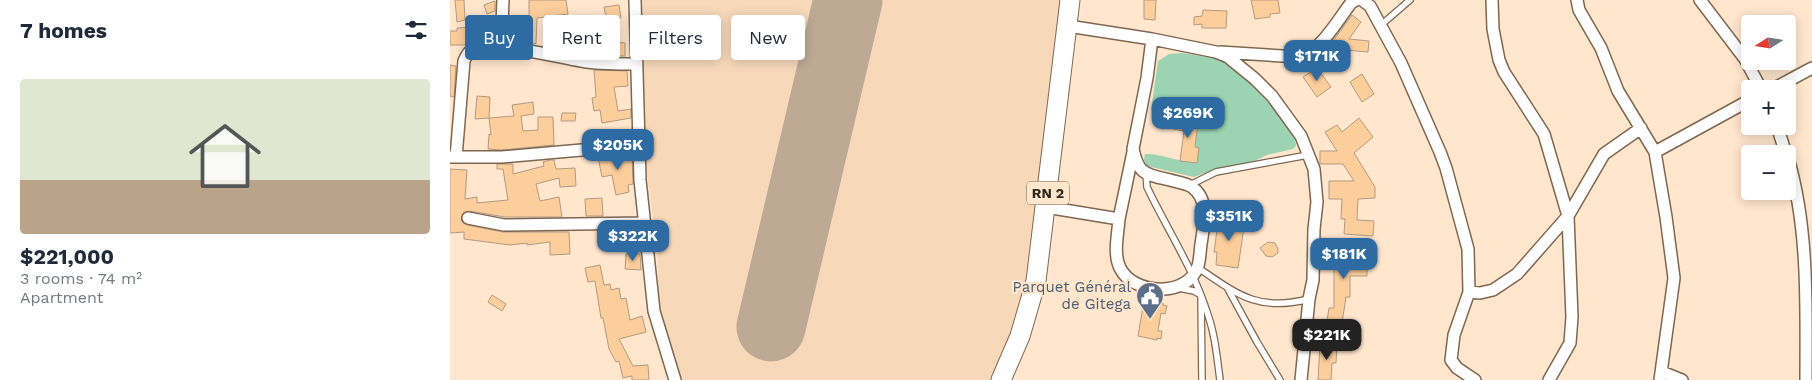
<!DOCTYPE html>
<html lang="en">
<head>
<meta charset="utf-8">
<style>
  body { margin:0; font-family:"Work Sans",sans-serif; background:#f6f6f7; color:#1f2937; height:100vh; display:flex; flex-direction:column; font-size:19px; white-space:nowrap }
  * { box-sizing:border-box; margin:0 }
  p { font-size:16px; color:#747a83 }
  .icon { flex:none; width:28px; height:28px; fill:none; stroke:currentColor; stroke-width:2; stroke-linecap:round; stroke-linejoin:round }
  .map { position:relative; flex:1; overflow:hidden }
  .panel { display:flex; flex-direction:column; background:#fff; width:450px }
  .panel>* { flex:none }
  .guide { position:absolute; left:15px; top:15px; width:475px; height:45px; display:flex; gap:10px }
  .needle { width:32px; rotate:258deg }
  .buttons { position:absolute; left:1291px; top:15px; display:grid; gap:10px }
  .buttons a { display:grid; place-items:center; width:55px; height:55px; border-radius:5px; background:#fff; box-shadow:0 2px 12px #0003; font-size:25px }
  .price { position:absolute; translate:-50% -42px; padding:0 11px; border-radius:10px; background:#2e6ba2; color:#fff; font-size:16px; line-height:32px; filter:drop-shadow(0 1px 2px #0008) }
  .price::after { content:''; position:absolute; left:50%; top:30px; width:15px; height:11px; margin-left:-8px; background:inherit; clip-path:polygon(0 0,100% 0,50% 100%) }
  .price.on { background:#222; color:#fff }
  ul { padding:0; list-style:none }
  li { display:grid; align-content:center; gap:10px; height:265px; padding:0 20px }
  li span { display:grid; place-items:center; height:155px; border-radius:5px; color:#555 }
  li>.icon { margin-inline-start:auto }
  span .icon { width:90px; height:90px; fill:#fffc; stroke-width:1 }
  li b { font-size:21px }
  h2 { display:flex; justify-content:space-between; align-items:center; height:60px; padding:0 20px; font-size:21px }
  .tag { padding:0 18px; border-radius:5px; background:#fff; box-shadow:0 2px 12px #0003; font-size:18px; line-height:45px }
  .tag.on { background:#2e6ba2; color:#fff }
  main { display:flex; flex:1; min-height:0 }
  .map>svg:first-child { display:block }
</style>
</head>
<body>
<main>
<section class="panel">
<h2>7 homes<svg class="icon" aria-label="filters" viewBox="0 0 24 24"><path d="M4 7h16M4 17h16"/><circle cx="9" cy="7" r="2"/><circle cx="15" cy="17" r="2"/></svg></h2>
<ul>
<li><span style="background:linear-gradient(#dfe7d0 65%,#b9a48a 0)"><svg class="icon" aria-label="home" viewBox="0 0 24 24"><path d="M3 11l9-7 9 7M6 9v11h12V9"/></svg></span><div><b>$221,000</b><p>3 rooms · 74 m²</p><p>Apartment</p></div></li>
</ul>
</section>
<div class="map">
<svg width="1362" height="380" viewBox="0 0 1362 380">
  <rect width="100%" height="100%" fill="#ffe6cd"/>
  <path fill="#f7d9ba" d="M192,0H612L588,254L548,380H233L209,321L208,252L196,167Z"/>
  <path fill="#9bd3b3" d="M732,53L770,59L809,87L844,134L846,146L843,149L817,155L800,163L766,169L744,177L697,166L694,160L695,154C713,154 729,162 747,163L749,148L745,147L748,121L724,117L725,114L701,110L708,61L719,54Z"/>
  <g fill="none" stroke-linecap="round" stroke-linejoin="round">
    <path stroke="#bda994" stroke-width="69" d="M321,327L398,0"/>
  </g>
  <path fill="#fcce9c" stroke="#b19a82" d="M5,0H14L15,20L7,22Z
    M79,0H116L118,14L87,18L86,44L79,42L68,41L69,25H79Z
    M694,0H706L705,20L694,19Z
    M801,0H828L830,13L820,14V17L805,19Z
    M45,1V11L37,14L34,5Z
    M169,5L171,18L165,19L166,42L175,43V56L132,54L131,34L124,35V19L140,18V24L157,23L154,7Z
    M753,10L777,11L776,28H752V24L744,25V17L752,16Z
    M902,15L911,22L899,39L919,41L918,52L895,50L883,41Z
    M44,26V39H30L16,45H0V31H7V28Z
    M0,65L6,66L4,97L0,96Z
    M867,68L881,87L867,97L853,77Z
    M144,70L177,71L178,86L164,87L168,111L181,109V118L152,123L150,110L144,111L142,98L146,97Z
    M912,74L924,94L912,102L900,82Z
    M27,96L40,97L39,118L25,119Z
    M83,102L84,114L71,116L73,131L88,130V117H103L104,145L52,150L38,149L39,134L41,135L39,118L64,116L62,105Z
    M112,113H126L125,121H111Z
    M724,117L748,121L745,147L749,148L747,163L730,161L734,131L723,129Z
    M909,118L923,137L904,153L925,187V198L908,199L907,220L924,221L923,236L894,234L895,219H891L892,199H879V181H904L893,164H870V151H887L875,132L887,125L892,132Z
    M182,153L183,184L178,185L179,192L166,195L162,175L152,177L148,157Z
    M100,160H104L106,169L125,168L126,186L110,187L109,178L86,184L90,201L109,197L112,217H55L19,211L13,213L11,220L17,225L53,232H119L120,254L100,255V242L77,245V243L60,245L14,239V232L0,233V169L17,170L15,199L27,197V203L58,200L53,169H47V164H63V174L94,166L93,162Z
    M152,198L153,216H136L135,199Z
    M772,216L795,220L788,268L766,265L767,252H764L767,230H770Z
    M818,242L825,243L828,249V253L822,257L816,256L810,248Z
    M877,246L922,255L920,265H917V276H900V297H896L891,329L876,327L879,308H884V259L875,257Z
    M176,254H190L191,270L175,269Z
    M150,265L154,285L160,284L161,290L169,288L171,299L176,298L180,320L192,316L196,332L169,339L183,366L198,365L199,380H182V376L173,378L169,361L166,362L159,349L153,318H151L145,281L138,282L135,268Z
    M42,295L56,304L52,311L38,302Z
    M694,300L713,303V305L717,306L715,314L711,313L708,331H712L711,339L707,338V340L688,336Z
    M870,343L887,345L886,363H882L881,380H868Z"/>
  <g fill="none" stroke-linecap="round" stroke-linejoin="round">
    <defs>
      <path id="lane" d="M931,25L960,0
        M696,173L697,187C717,229 743,268 757,312C765,334 767,357 770,380
        M740,185L766,172L858,155
        M747,267C788,295 808,312 859,299
        M729,288L744,291L751,295L752,380
        M778,289L807,342L830,380"/>
      <path id="street" d="M185,0L190,180L204,311L225,380
        M912,0L920,6L951,63L990,152L996,168L1018,249L1019,292L1004,335L1001,360L1007,368L1025,380
        M1042,0L1043,29L1049,60L1054,72L1094,134L1118,216L1122,317L1120,343L1099,380
        M1127,0L1129,10L1151,48L1168,91L1205,152L1216,217L1224,278L1210,380
        M1250,0L1295,59L1311,89
        M618,26L702,39L766,52L778,57L805,79L822,96L851,136L864,169L867,202L864,229L863,280L859,299L851,380
        M51,47L53,0
        M770,52L849,57C870,52 888,20 901,3L906,0
        M1323,89L1362,68
        M1327,126L1336,154
        M1205,152L1300,100
        M0,157H52L188,145
        M6,157L14,61C16,56 18,52 23,49C42,39 113,59 137,62C153,64 170,64 187,64
        M1338,158C1359,230 1356,306 1356,380
        M596,207L669,219C668,234 663,254 670,268C683,295 738,298 748,266C750,259 750,251 751,244C754,224 760,200 742,187C736,183 727,182 720,180C711,178 698,176 692,170C686,164 685,157 683,149L697,78L702,39
        M18,218L54,225L195,223
        M669,219L683,152
        M1019,292L1030,293L1043,290L1067,274L1118,216L1154,154L1191,128
        M1212,372L1232,380"/>
      <path id="primary" d="M551,380L570,336L586,281L620,0"/>
    </defs>
    <use href="#lane" stroke="#7d6751" stroke-width="8"/>
    <use href="#street" stroke="#7d6751" stroke-width="14"/>
    <use href="#primary" stroke="#7d6751" stroke-width="21"/>
    <use href="#lane" stroke="#fff" stroke-width="5.5"/>
    <use href="#street" stroke="#fff" stroke-width="11"/>
    <use href="#primary" stroke="#fff" stroke-width="19"/>
  </g>
  <defs>
    <symbol id="civic-pin" viewBox="-11 -11 22 30"><path d="M0 17L-7.5 6A9.5 9.5 0 1 1 7.5 6Z" fill="#5c6f8a" stroke="#ffe6cd"/><path d="M-.6-6.5H3V-4.5H.6V-3L4-1V1h2V6H-6V1h2V-1L-.6-3ZM-1.2 2.5V6h2.4V2.5Z" fill="#fff"/></symbol>
  </defs>
  <g fill-rule="evenodd">
    <use href="#civic-pin" x="684" y="280" width="32" height="43"/>
  </g>
  <g text-anchor="middle" dominant-baseline="central" stroke-width="4.5" stroke-linejoin="round" paint-order="stroke">
    <rect fill="#ffe6cd" stroke="#6d6051" stroke-width="1" x="577" y="181.5" width="42" height="23" rx="4"/>
    <g font-size="14" font-weight="bold" fill="#2f261c">
      <text x="598" y="193">RN 2</text>
    </g>
    <g font-size="15" fill="#4e5e75" stroke="#ffe6cd" text-anchor="end">
      <text x="681" y="287">Parquet Général<tspan x="681" dy="17">de Gitega</tspan></text>
    </g>
  </g>
</svg>
<div class="buttons">
<a><svg class="needle" viewBox="-14 -14 28 28"><path d="M0-13l5 13h-10z" fill="#e53935"/><path d="M0 13l5-13h-10z" fill="#747a83"/></svg></a>
<a>+</a>
<a>−</a>
</div>
<b class="price" style="left:867px;top:82px">$171K</b>
<b class="price" style="left:738px;top:139px">$269K</b>
<b class="price" style="left:168px;top:171px">$205K</b>
<b class="price" style="left:779px;top:242px">$351K</b>
<b class="price" style="left:183px;top:262px">$322K</b>
<b class="price" style="left:894px;top:280px">$181K</b>
<b class="price on" style="left:877px;top:361px">$221K</b>
<div class="guide">
<a class="tag on">Buy</a>
<a class="tag">Rent</a>
<a class="tag">Filters</a>
<a class="tag">New</a>
</div>
</div>
</main>
</body>
</html>
